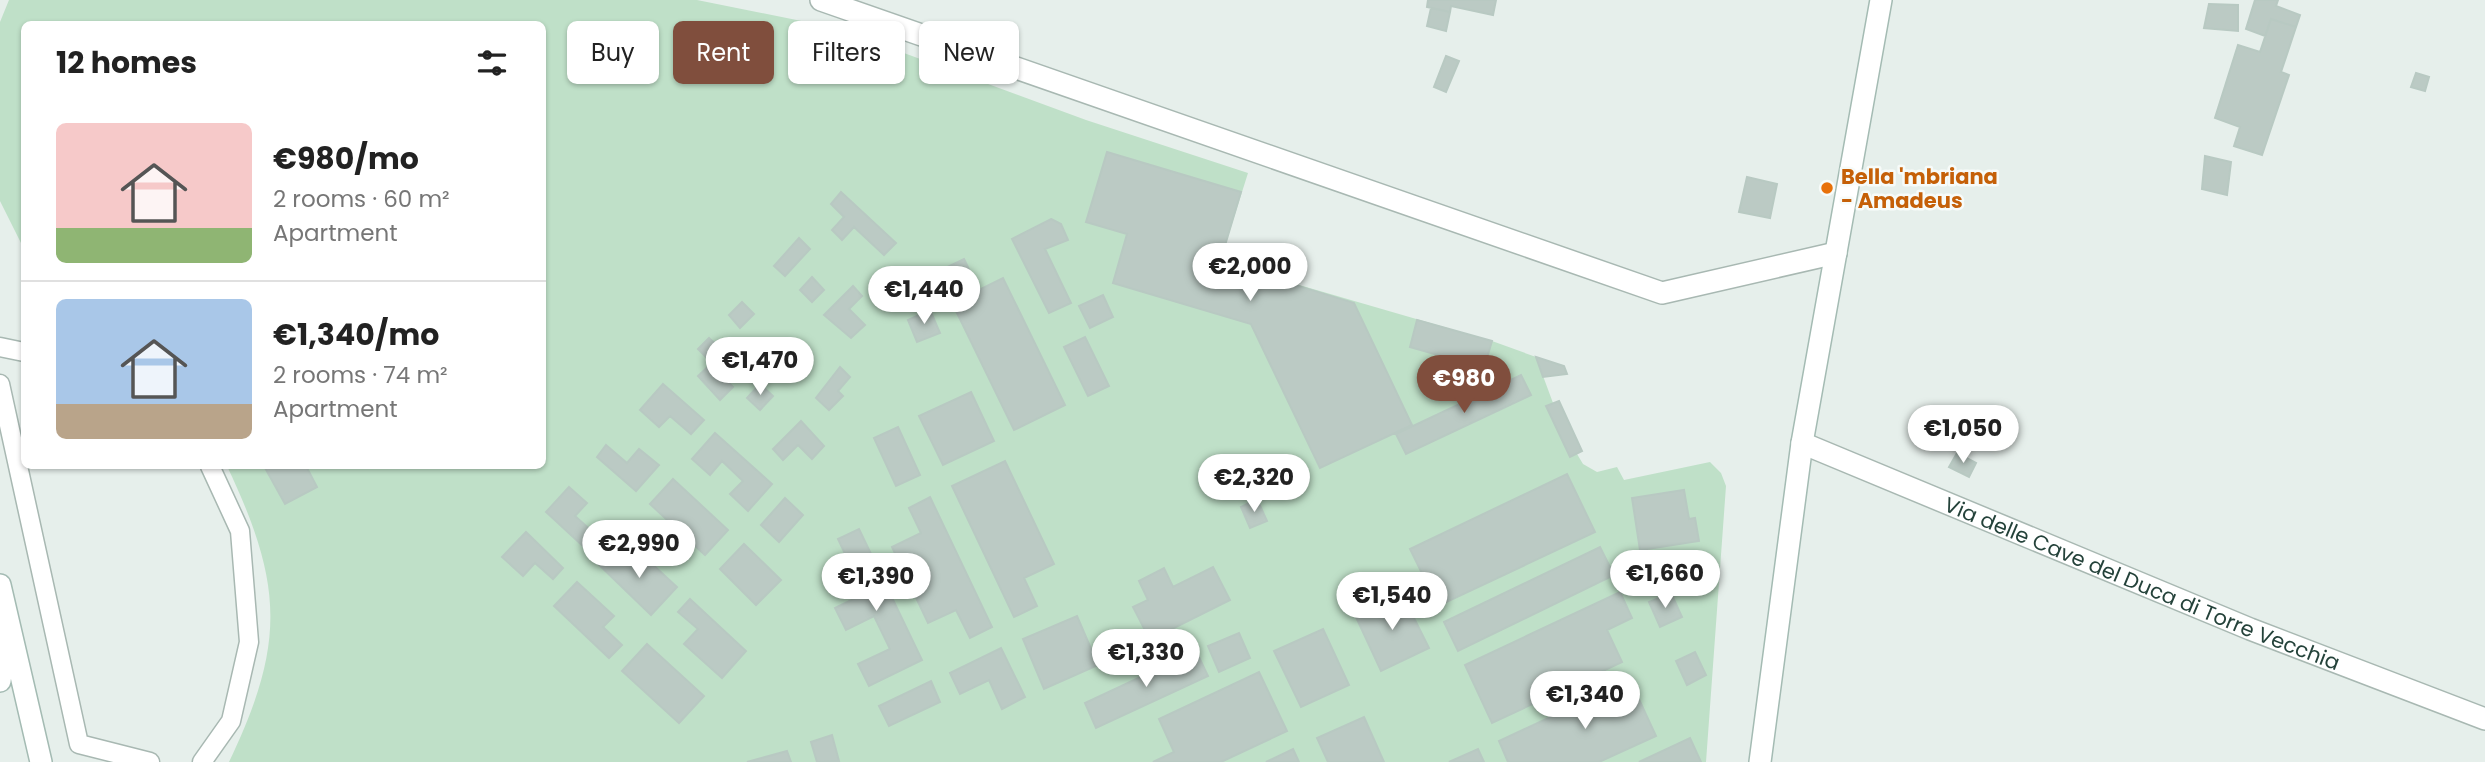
<!DOCTYPE html>
<html lang="en">
<head>
<meta charset="utf-8">
<style>
  body { margin:0; font-family:Poppins,sans-serif; background:#f2f2f2; color:#222; height:100vh; display:flex; flex-direction:column; font-size:26px; white-space:nowrap }
  * { box-sizing:border-box; margin:0 }
  p { font-size:23px; color:#767676 }
  .icon { flex:none; width:38px; height:38px; fill:none; stroke:currentColor; stroke-width:2; stroke-linecap:round; stroke-linejoin:round }
  .map { position:relative; flex:1; overflow:hidden }
  .side { position:absolute; left:21px; top:21px; width:525px; height:448px; display:flex; flex-direction:column; background:#fff; border-radius:10px; box-shadow:0 2px 5px #0004 }
  .side>* { flex:none }
  .banner { position:absolute; left:567px; top:21px; width:665px; height:63px; display:flex; gap:14px }
  .price { position:absolute; translate:-50% -60px; padding:0 16px; border-radius:24px; background:#fff; color:#222; font-size:23px; line-height:46px; filter:drop-shadow(0 2px 4px #0008) }
  .price::after { content:''; position:absolute; left:50%; top:42px; width:21px; height:16px; margin-left:-10px; background:inherit; clip-path:polygon(0 0,100% 0,50% 100%) }
  .price.on { background:#804e3d; color:#fff }
  ul { padding:0; list-style:none }
  li { display:flex; align-items:center; gap:21px; height:175px; padding:0 35px }
  li+li { border-top:2px solid #e0e0e0 }
  li span { display:grid; place-items:center; flex:none; width:196px; height:140px; border-radius:10px; color:#555 }
  li>.icon { margin-inline-start:auto }
  span .icon { width:84px; height:84px; fill:#fffc; stroke-width:1 }
  li b { font-size:30px }
  h2 { display:flex; justify-content:space-between; align-items:center; height:84px; padding:0 35px; font-size:30px }
  .chip { padding:0 24px; border-radius:10px; background:#fff; box-shadow:0 2px 5px #0004; font-size:24px; line-height:63px }
  .chip.on { background:#804e3d; color:#fff }
  .map>svg:first-child { display:block }
</style>
</head>
<body>
<div class="map">
<svg width="2485" height="762" viewBox="0 0 2485 762">
  <rect width="100%" height="100%" fill="#e6efeb"/>
  <path fill="#bfe0c8" d="M9,0H697L836,28L1086,120L1248,173L1220,262L1492,341L1536,357L1553,403L1559,401L1582,451L1577,454L1583,464L1597,472L1617,467L1624,480L1710,462L1721,473L1726,486L1706,762H229C286,643 283,584 227,466H542V24H24V249L0,201V22Z"/>
  <path fill="#bbcac4" stroke="#b8c9c2" stroke-width="2" d="M1428,0H1496L1493,15L1451,6L1450,12L1427,7Z
    M2255,0H2278L2276,6L2300,15L2296,27L2271,19L2265,36L2246,29Z
    M2209,4L2238,5V31L2204,28Z
    M1431,8L1450,12L1446,31L1427,26Z
    M2271,19L2296,27L2281,72L2289,75L2262,155L2234,146L2240,127L2215,118L2238,45L2260,52Z
    M1446,56L1459,61L1446,92L1434,87Z
    M2416,73L2429,77L2425,91L2411,87Z
    M1107,152L1241,192L1220,262L1354,303L1412,425L1320,468L1251,324L1113,283L1127,234L1086,222Z
    M2205,156L2231,162L2227,195L2202,189Z
    M1747,177L1777,184L1770,218L1739,212Z
    M841,192L896,243L884,255L854,227L842,240L832,230L844,217L831,204Z
    M1051,219L1061,224L1068,240L1045,249L1071,303L1049,313L1012,239Z
    M799,238L810,249L785,276L774,266Z
    M964,259L979,290L1003,278L1065,405L1014,430L937,272Z
    M812,277L824,290L812,302L800,290Z
    M853,286L862,296L849,309L865,325L851,338L824,315Z
    M1103,295L1113,317L1090,328L1079,306Z
    M742,302L754,314L740,328L729,315Z
    M930,310L940,333L917,342L908,320Z
    M1417,320L1492,341L1484,368L1410,347Z
    M1085,337L1109,386L1088,396L1064,347Z
    M709,338L721,349L710,361L698,349Z
    M792,350L805,362L794,375L781,363Z
    M1536,357L1564,366L1567,374L1543,377Z
    M711,364L733,387L720,400L698,376Z
    M840,367L850,377L838,391L843,396L829,410L816,398Z
    M1521,375L1531,395L1406,454L1396,434Z
    M663,384L704,420L691,434L670,416L659,427L640,410Z
    M760,384L773,396L760,410L747,398Z
    M971,392L994,441L943,465L919,416Z
    M1559,401L1582,451L1570,457L1546,406Z
    M801,421L824,446L812,459L798,445L783,460L773,449Z
    M898,427L920,475L896,486L874,438Z
    M715,433L772,484L748,511L730,494L743,481L722,461L710,475L692,459Z
    M606,445L627,463L639,449L659,465L636,491L597,457Z
    M1957,453L1976,463L1969,477L1949,467Z
    M1005,461L1054,564L1024,578L1037,606L1014,617L952,486Z
    M264,466H306L317,487L285,504Z
    M1567,474L1595,532L1438,606L1410,549Z
    M673,479L728,530L705,555L650,504Z
    M569,487L587,503L575,516L595,534L584,547L546,512Z
    M1684,490L1689,519L1695,518L1699,541L1640,550L1632,498Z
    M930,497L992,627L970,638L956,610L928,623L892,547L921,533L909,508Z
    M785,498L803,515L779,542L761,525Z
    M1257,499L1267,521L1250,528L1241,507Z
    M859,529L922,660L869,686L858,664L890,649L874,616L846,630L835,608L864,594L838,539Z
    M526,532L563,568L553,579L535,563L523,576L502,557Z
    M744,544L781,580L756,605L720,569Z
    M1600,547L1614,575L1458,651L1444,622Z
    M607,548L627,566L639,552L677,587L651,615L595,561Z
    M1213,567L1230,600L1150,640L1133,607L1148,600L1139,581L1164,568L1173,587Z
    M577,582L614,616L603,627L622,645L609,658L554,606Z
    M1401,592L1429,648L1381,671L1355,615Z
    M1620,592L1632,618L1607,630L1622,662L1492,723L1465,665Z
    M1671,593L1682,617L1660,627L1649,602Z
    M690,599L746,651L722,678L684,644L698,629L678,612Z
    M1077,616L1098,665L1044,689L1023,639Z
    M1323,629L1349,685L1301,707L1274,651Z
    M1239,633L1250,658L1219,672L1208,646Z
    M647,644L704,696L679,723L622,671Z
    M1001,648L1025,697L1002,709L989,680L960,694L950,673Z
    M1196,651L1208,676L1096,728L1085,703Z
    M1695,652L1706,675L1687,685L1676,661Z
    M1259,672L1287,731L1221,762H1153L1174,752L1159,719Z
    M1630,680L1656,736L1599,762H1508L1499,741Z
    M931,681L940,702L889,726L879,706Z
    M1364,717L1384,762H1328L1317,738Z
    M832,735L839,761L817,762L811,742Z
    M1690,738L1701,762H1639Z
    M1293,749L1299,762H1266Z
    M1478,749L1484,762H1449Z
    M787,751L791,762H747Z"/>
  <g fill="none" stroke-linecap="round" stroke-linejoin="round">
    <defs>
      <path id="lane" d="M0,347L24,352
        M0,384L79,744L150,762
        M202,762L231,721L249,642L240,531L210,466"/>
      <g id="street">
        <path d="M821,0L1662,293L1836,253"/>
        <path id="s1" d="M1802,443L2250,629L2485,719"/>
      </g>
      <path id="secondary" d="M0,585L41,762
        M0,681L6,639
        M1760,762L1802,443L1881,0"/>
    </defs>
    <use href="#lane" stroke="#a8b8b2" stroke-width="21"/>
    <use href="#street" stroke="#a8b8b2" stroke-width="24"/>
    <use href="#secondary" stroke="#a4bbb3" stroke-width="24"/>
    <use href="#lane" stroke="#fff" stroke-width="18"/>
    <use href="#street" stroke="#fff" stroke-width="21"/>
    <use href="#secondary" stroke="#fff" stroke-width="21"/>
  </g>
  <circle fill="#e8710a" stroke="#f7fbf9" stroke-width="2.5" cx="1827" cy="188" r="7"/>
  <g text-anchor="middle" dominant-baseline="central" stroke-width="5" stroke-linejoin="round" paint-order="stroke">
    <g font-size="21" font-weight="bold" fill="#c56008" stroke="#f7fbf9" text-anchor="start">
      <text x="1841" y="176">Bella 'mbriana<tspan x="1841" dy="24">- Amadeus</tspan></text>
    </g>
    <g font-size="21" fill="#24423a" stroke="#f7fbf9">
      <text stroke="none"><textPath href="#s1" startOffset="368">Via delle Cave del Duca di Torre Vecchia</textPath></text>
    </g>
  </g>
</svg>
<b class="price" style="left:1250px;top:303px">€2,000</b>
<b class="price" style="left:924px;top:326px">€1,440</b>
<b class="price" style="left:760px;top:397px">€1,470</b>
<b class="price on" style="left:1464px;top:415px">€980</b>
<b class="price" style="left:1963px;top:465px">€1,050</b>
<b class="price" style="left:1254px;top:514px">€2,320</b>
<b class="price" style="left:639px;top:580px">€2,990</b>
<b class="price" style="left:1665px;top:610px">€1,660</b>
<b class="price" style="left:876px;top:613px">€1,390</b>
<b class="price" style="left:1392px;top:632px">€1,540</b>
<b class="price" style="left:1146px;top:689px">€1,330</b>
<b class="price" style="left:1585px;top:731px">€1,340</b>
<div class="banner">
<a class="chip">Buy</a>
<a class="chip on">Rent</a>
<a class="chip">Filters</a>
<a class="chip">New</a>
</div>
<section class="side">
<h2>12 homes<svg class="icon" aria-label="filters" viewBox="0 0 24 24"><path d="M4 7h16M4 17h16"/><circle cx="9" cy="7" r="2"/><circle cx="15" cy="17" r="2"/></svg></h2>
<ul>
<li><span style="background:linear-gradient(#f6c9c9 75%,#8fb573 0)"><svg class="icon" aria-label="home" viewBox="0 0 24 24"><path d="M3 11l9-7 9 7M6 9v11h12V9"/></svg></span><div><b>€980/mo</b><p>2 rooms · 60 m²</p><p>Apartment</p></div></li>
<li><span style="background:linear-gradient(#a9c7e8 75%,#b9a48a 0)"><svg class="icon" aria-label="home" viewBox="0 0 24 24"><path d="M3 11l9-7 9 7M6 9v11h12V9"/></svg></span><div><b>€1,340/mo</b><p>2 rooms · 74 m²</p><p>Apartment</p></div></li>
</ul>
</section>
</div>
</body>
</html>
